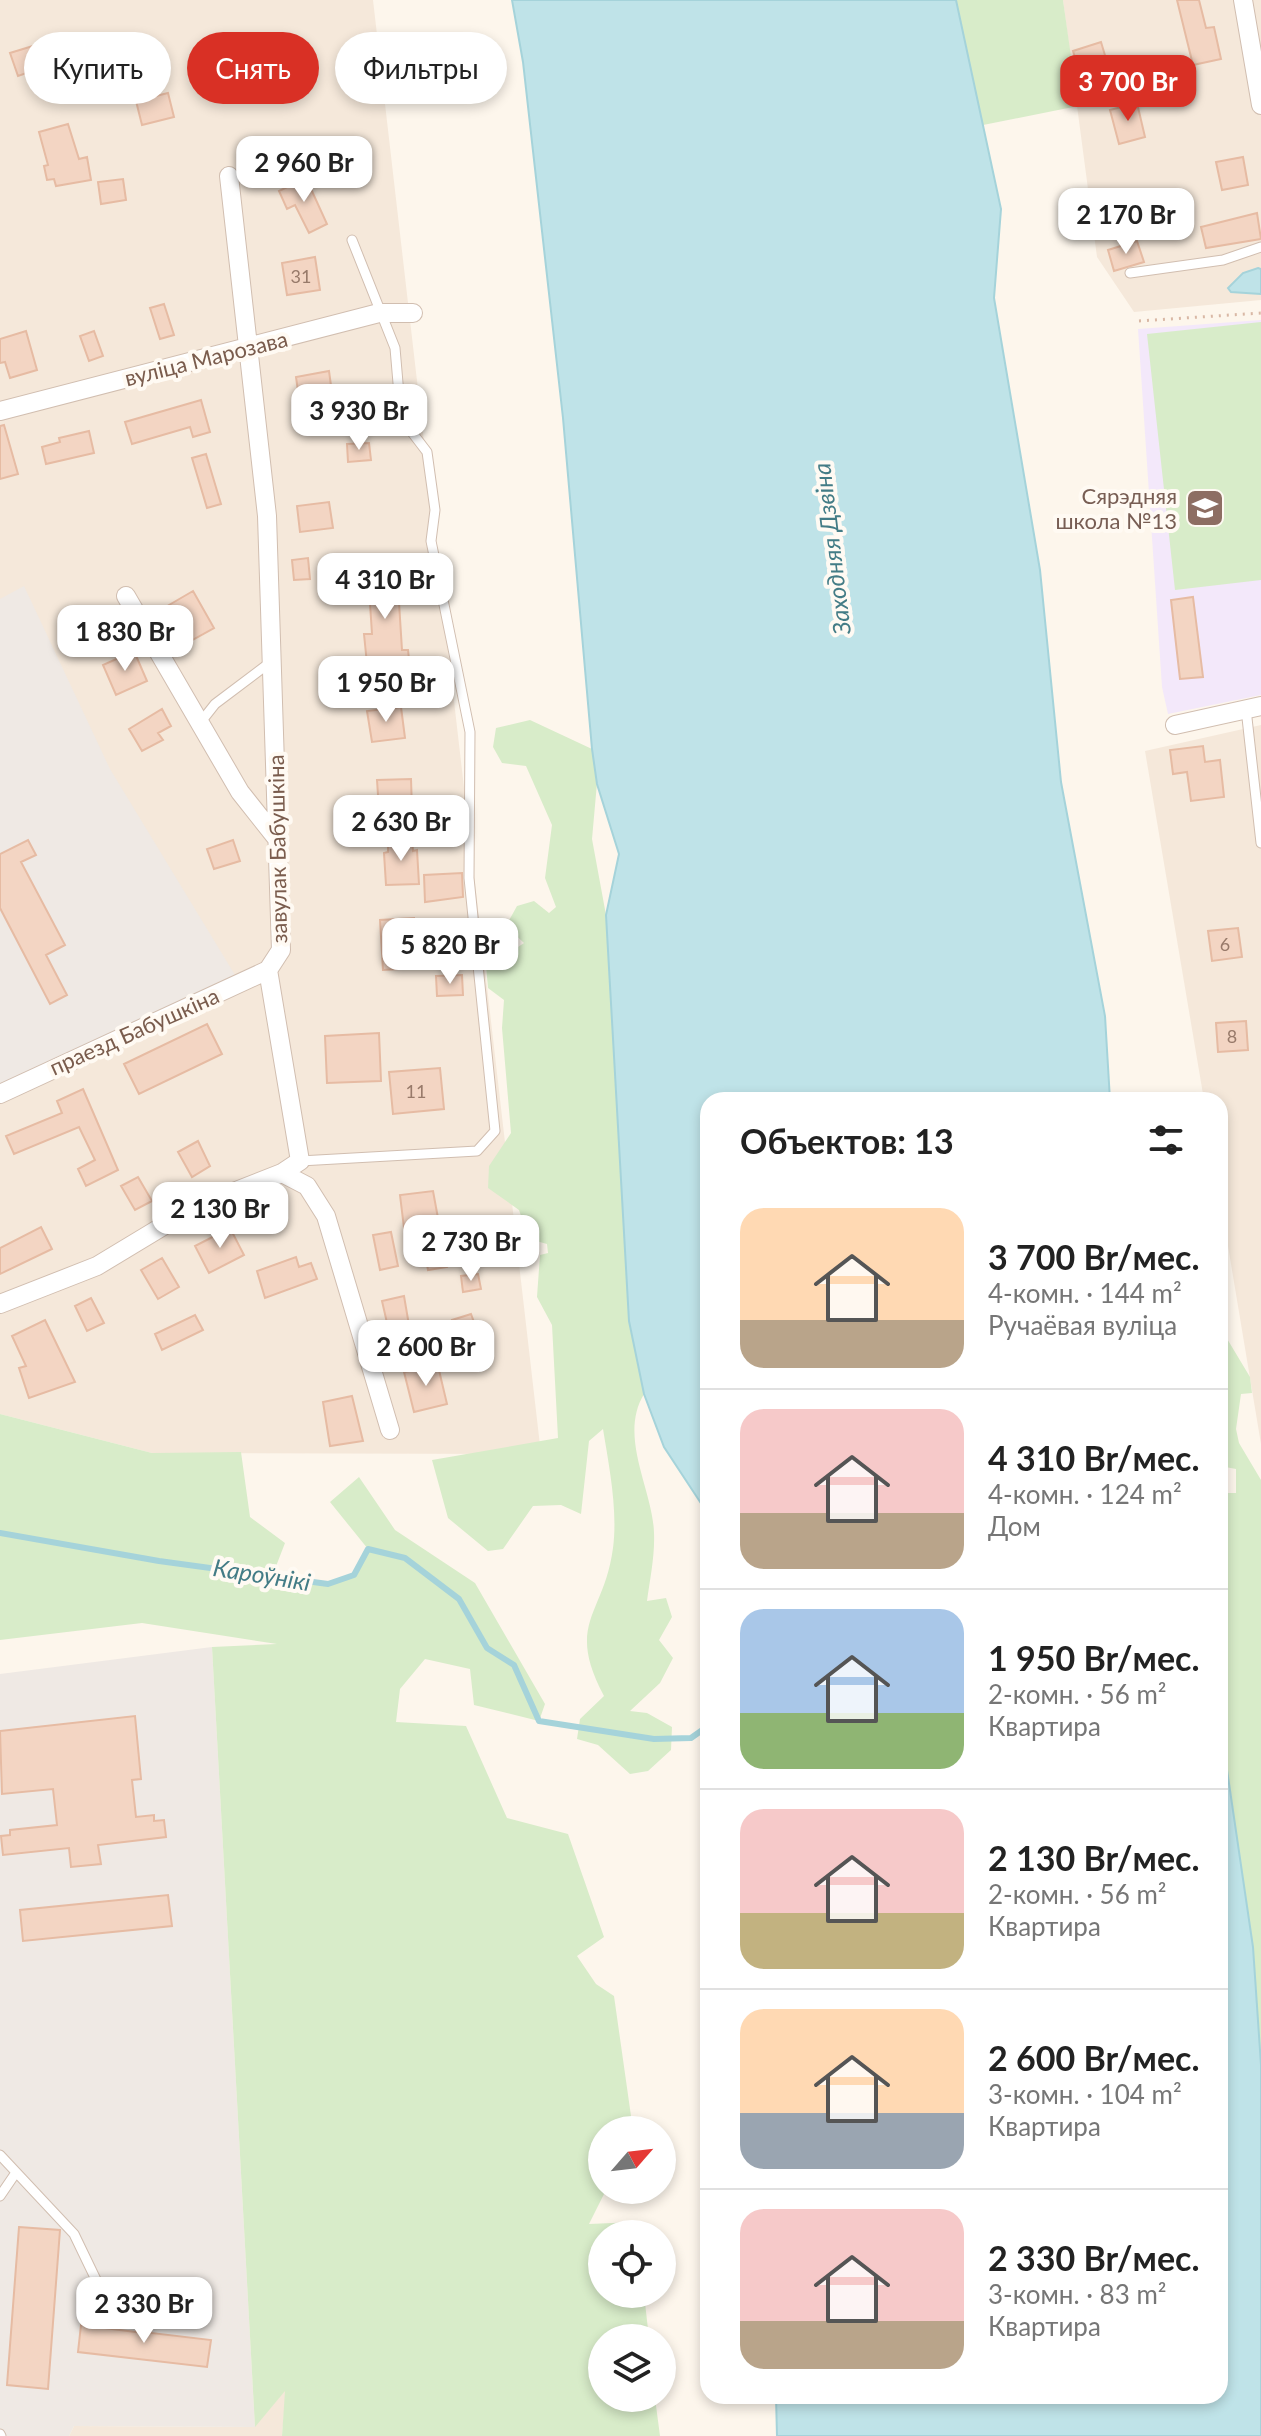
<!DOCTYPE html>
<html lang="ru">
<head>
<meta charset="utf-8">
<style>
  body { margin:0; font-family:Lato,sans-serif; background:#f2f2f2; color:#222; height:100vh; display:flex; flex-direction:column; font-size:30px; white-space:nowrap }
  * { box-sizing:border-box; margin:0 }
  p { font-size:26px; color:#767676 }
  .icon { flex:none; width:44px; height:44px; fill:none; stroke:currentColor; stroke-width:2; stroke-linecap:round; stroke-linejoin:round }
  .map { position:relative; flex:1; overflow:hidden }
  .panel { position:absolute; left:700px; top:1092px; width:528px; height:1312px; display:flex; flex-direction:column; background:#fff; border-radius:24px; box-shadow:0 4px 12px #0003 }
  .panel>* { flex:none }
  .hud { position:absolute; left:24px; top:32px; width:556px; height:72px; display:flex; gap:16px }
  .needle { width:52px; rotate:62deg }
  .tools { position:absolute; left:588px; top:2116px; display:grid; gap:16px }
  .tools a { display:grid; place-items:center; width:88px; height:88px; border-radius:50%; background:#fff; box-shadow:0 4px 12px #0003; font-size:40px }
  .price { position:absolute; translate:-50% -68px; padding:0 18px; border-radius:16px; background:#fff; color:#222; font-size:26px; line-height:52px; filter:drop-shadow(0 2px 4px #0008) }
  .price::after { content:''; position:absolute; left:50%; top:48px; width:24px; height:18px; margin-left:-12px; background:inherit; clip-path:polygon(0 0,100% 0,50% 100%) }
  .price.selected { background:#d93025; color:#fff }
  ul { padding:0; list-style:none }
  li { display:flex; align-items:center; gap:24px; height:200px; padding:0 40px }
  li+li { border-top:2px solid #e0e0e0 }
  li span { display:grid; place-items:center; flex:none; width:224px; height:160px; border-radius:24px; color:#555 }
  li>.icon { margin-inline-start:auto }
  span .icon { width:96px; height:96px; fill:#fffc; stroke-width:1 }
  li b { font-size:34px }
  h2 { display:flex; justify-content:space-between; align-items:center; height:96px; padding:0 40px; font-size:34px }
  .pill { padding:0 28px; border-radius:36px; background:#fff; box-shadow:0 4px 12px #0003; font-size:28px; line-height:72px }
  .pill.selected { background:#d93025; color:#fff }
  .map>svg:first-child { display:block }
</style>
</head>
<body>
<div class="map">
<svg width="1261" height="2436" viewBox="0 0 1261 2436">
  <rect width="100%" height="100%" fill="#fdf6ec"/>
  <path fill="#f5e8da" d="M0,0H373L541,1454L152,1453L0,1414Z
    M1063,0H1261V300L1134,312L1097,257Z
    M1261,725V1444L1220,1198V1100H1204L1145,751Z
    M286,2389L282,2436H69L74,2426L254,2427Z"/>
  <path fill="#efe9e4" d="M24,586L110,769L235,975L0,1084V599Z
    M212,1647L255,2427L74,2426L69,2436H0V1674Z"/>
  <path fill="#f3e8fa" d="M1261,320V695L1168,714L1162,687L1138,329Z"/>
  <path fill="#d8ecc9" d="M956,0H1063L1078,106L983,125Z
    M1261,322V580L1175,590L1147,334Z
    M530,720L592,749L597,783L592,839L606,915L629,1321L644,1394C618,1437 653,1490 654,1533C655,1555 650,1579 647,1601L666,1598L672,1617L659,1640L673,1658L660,1683L630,1711L647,1713L672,1727L671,1750L648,1771L630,1774L598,1745L577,1739L580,1719L604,1696C565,1622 604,1616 613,1548C618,1510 609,1466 603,1429L589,1441L581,1514L561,1505L533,1506L503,1549L488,1551L448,1518L432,1460L558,1438L552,1325L537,1297L540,1255L548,1253L547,1244L529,1239L519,1210L488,1188L489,1166L511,1133L502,1028L504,1000L488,988L485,954L494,949L509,953L524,943L506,926L517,906L534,901L549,913L556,907L545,878L552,825L526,766L502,763L493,747L496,728Z
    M1220,1327L1250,1377L1252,1393L1241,1394L1236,1429L1239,1443L1261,1480V2065L1253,1947L1220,1722V1493H1236V1469L1220,1466L1223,1453L1220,1395L1226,1394Z
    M0,1414L152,1453L241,1452L250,1517L285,1543L273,1574C307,1579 319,1587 354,1575L368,1549L330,1502L359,1477L395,1530L475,1583L545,1704L539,1721L474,1705L470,1669L425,1659L400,1689L396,1722L466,1726L507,1818L568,1834L604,1937L577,1956L596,1984L614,1996L633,2130H602V2190H606L589,2224L636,2222L638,2234H602V2294H644L649,2338H602V2398H655L660,2436H282L285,2391L255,2427L212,1647L277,1644L142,1623L0,1640Z"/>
  <path fill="#bfe3e8" stroke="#a5d3da" stroke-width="2" d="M512,0H956L1001,209L994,298L1040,570L1061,782L1105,1016L1110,1100H708V1514L664,1447L644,1394L629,1321L606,915L619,854L597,784L592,749L563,418L523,62Z
    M1258,268L1261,269V294L1231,292L1228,288L1243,273Z
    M1220,1722L1253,1947L1261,2065V2436H777L776,2396H1220Z"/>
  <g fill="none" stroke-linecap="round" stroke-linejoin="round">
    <path stroke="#a5d3da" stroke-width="6" d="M0,1533L159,1561L328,1584L354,1575L368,1549L405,1558L459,1599L487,1648L514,1665L539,1721L654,1739L691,1738L708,1726"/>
  </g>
  <path fill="#f3d5c3" stroke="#e6bba3" stroke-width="2" d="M1177,0H1199L1206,28L1214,27L1221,59L1193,65Z
    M1101,42L1107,62L1079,70L1073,51Z
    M36,45L44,67L18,76L10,53Z
    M168,93L174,117L142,125L136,101Z
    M1137,103L1145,137L1119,144L1110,110Z
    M68,124L79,159L87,157L91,180L56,186L54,179L47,180L44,166L48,165L39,132Z
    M1243,157L1248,185L1222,190L1216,162Z
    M306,178L327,224L309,233L295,205L287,209L279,191Z
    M123,179L126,200L101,204L98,182Z
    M1257,213L1261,239L1206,248L1201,227Z
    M1137,241L1144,262L1114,271L1108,250Z
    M315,257L320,290L287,295L282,263Z
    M164,304L174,335L160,339L150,308Z
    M26,331L37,370L10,378L5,362L0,363V339Z
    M94,331L103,356L89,361L80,336Z
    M329,371L333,400L300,405L296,377Z
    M201,400L210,432L193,437L190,427L132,444L125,422Z
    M4,425L18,474L0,479V426Z
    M89,431L94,453L46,464L42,447L60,442L59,438Z
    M369,443L371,460L348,462L347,444Z
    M206,454L221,504L207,508L192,458Z
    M329,502L333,528L300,532L297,506Z
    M396,555L402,650H408L411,678L389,680V673L368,674L364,634H372L367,557Z
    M308,558L310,579L294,580L292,560Z
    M193,591L214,628L178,648L157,612Z
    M1193,597L1203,677L1180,679L1171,600Z
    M134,651L147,681L116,695L103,665Z
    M401,707L405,738L372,742L367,711Z
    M162,709L171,726L158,733L163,740L142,751L129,729Z
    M1203,746L1205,762L1220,760L1224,797L1191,801L1187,772L1173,774L1170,750Z
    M411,779L412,809L379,810L377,780Z
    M412,839L413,851L417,850L419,884L386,885L384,853L388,852V840Z
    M28,840L36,855L21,862L65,945L46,955L67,995L50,1004L0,908V854Z
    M233,840L240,861L214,869L207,849Z
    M462,873L463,897L425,902L424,875Z
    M414,918L416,968L383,970L380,920Z
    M1238,928L1242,957L1212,961L1208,931Z
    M462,975L463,995L437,996L436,976Z
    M1246,1021L1248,1050L1218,1052L1216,1023Z
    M207,1024L222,1054L139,1094L124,1064Z
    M379,1033L381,1081L327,1083L325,1036Z
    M440,1068L444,1109L393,1114L389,1072Z
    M83,1089L118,1170L86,1186L78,1169L95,1160L79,1127L14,1154L6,1136L62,1113L57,1101Z
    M198,1141L210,1166L192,1177L178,1152Z
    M138,1177L152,1201L135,1210L121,1186Z
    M433,1191L447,1267L428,1270L420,1226L404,1228L400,1195Z
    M41,1227L52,1249L0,1274V1248Z
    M230,1228L244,1255L209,1273L195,1246Z
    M391,1232L398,1266L380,1270L373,1235Z
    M296,1257L299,1267L311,1263L317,1279L265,1298L257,1271Z
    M162,1258L179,1287L158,1299L141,1270Z
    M478,1274L481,1289L463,1292L461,1276Z
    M404,1296L410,1331L390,1336L382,1301Z
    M91,1298L104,1323L87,1331L75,1306Z
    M471,1314L477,1330L457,1336L452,1320Z
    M195,1315L203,1330L162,1350L155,1334Z
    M45,1320L75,1382L29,1398L19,1368L26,1366L12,1336Z
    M438,1366L447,1404L414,1412L404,1372Z
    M352,1396L363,1441L330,1446L323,1402Z
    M135,1716L141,1779L132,1780L136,1817L154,1815V1821L164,1820L166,1837L98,1845L101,1864L71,1867L69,1848L3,1855L1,1836L10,1835V1830L57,1825L53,1789L2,1794L0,1731Z
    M168,1895L172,1926L23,1941L20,1910Z
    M19,2227L60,2230L48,2389L7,2385Z
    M137,2317L153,2319L151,2333L211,2340L207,2367L78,2352L81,2325L136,2332Z"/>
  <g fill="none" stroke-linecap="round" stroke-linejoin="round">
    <defs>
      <path id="lane" d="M1130,273L1223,260L1261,247
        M1246,709L1261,843
        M200,723L215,704L272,661
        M300,1161L477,1151L495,1131L469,878L470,732L431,541L435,510L427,452L401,418L395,348L352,240
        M0,2155L74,2234L100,2288
        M0,2196L15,2174
        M0,2434L1,2436"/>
      <path id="street" d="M1243,0L1261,105
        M0,411L379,313H413
        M126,596L240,792L278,840
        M1175,725L1261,706
        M0,1094L268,970
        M282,1173L307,1186L326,1216L390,1430
        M0,1304L97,1266L193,1208L282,1173L300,1161L268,970L281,950L267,516L229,176"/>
    </defs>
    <use href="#lane" stroke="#d1beb0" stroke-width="11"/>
    <use href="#street" stroke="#d1beb0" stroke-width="20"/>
    <path stroke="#d9b8a5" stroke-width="3" stroke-dasharray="2 6" stroke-linecap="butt" d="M1139,321L1261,313"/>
    <use href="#lane" stroke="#fff" stroke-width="9"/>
    <use href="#street" stroke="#fff" stroke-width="18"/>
  </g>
  <defs>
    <symbol id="school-square" viewBox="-11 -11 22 22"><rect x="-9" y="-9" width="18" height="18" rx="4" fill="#8d6e63" stroke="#fffaf3"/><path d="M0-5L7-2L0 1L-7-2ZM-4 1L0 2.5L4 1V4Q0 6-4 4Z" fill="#fff"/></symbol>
  </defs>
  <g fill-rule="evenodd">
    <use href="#school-square" x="1183" y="486" width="44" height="44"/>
  </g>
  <g text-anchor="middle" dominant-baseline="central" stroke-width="8" stroke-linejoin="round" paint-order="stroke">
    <g font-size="18" fill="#987a6a">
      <text x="301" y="276">31</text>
      <text x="1225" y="944">6</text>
      <text x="1232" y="1036">8</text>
      <text x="416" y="1091">11</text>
    </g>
    <g font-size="22" fill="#7a5c4d" stroke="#fffaf3">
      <text transform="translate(206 358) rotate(-14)">вуліца Марозава</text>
      <text transform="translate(277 849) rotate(-91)">завулак Бабушкіна</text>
      <text transform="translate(134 1031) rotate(-24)">праезд Бабушкіна</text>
    </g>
    <g font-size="22" fill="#785e54" stroke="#fffaf3" text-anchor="end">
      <text x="1177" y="495">Сярэдняя<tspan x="1177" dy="25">школа №13</tspan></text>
    </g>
    <g font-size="24" font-style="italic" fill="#437c86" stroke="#fffaf3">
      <text transform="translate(831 549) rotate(-97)">Заходняя Дзвіна</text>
      <text transform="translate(262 1574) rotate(9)">Кароўнікі</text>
    </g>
  </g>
</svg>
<div class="tools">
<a><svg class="needle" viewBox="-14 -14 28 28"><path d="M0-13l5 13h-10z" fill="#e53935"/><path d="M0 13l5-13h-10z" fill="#767676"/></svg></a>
<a><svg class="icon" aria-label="locate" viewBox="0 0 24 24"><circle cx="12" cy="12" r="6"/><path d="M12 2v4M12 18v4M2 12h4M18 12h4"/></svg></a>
<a><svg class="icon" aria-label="layers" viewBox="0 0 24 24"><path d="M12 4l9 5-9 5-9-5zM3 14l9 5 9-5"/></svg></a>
</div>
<b class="price selected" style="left:1128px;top:123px">3 700 Br</b>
<b class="price" style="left:304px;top:204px">2 960 Br</b>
<b class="price" style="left:1126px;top:256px">2 170 Br</b>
<b class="price" style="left:359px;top:452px">3 930 Br</b>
<b class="price" style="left:385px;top:621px">4 310 Br</b>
<b class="price" style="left:125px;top:673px">1 830 Br</b>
<b class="price" style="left:386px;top:724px">1 950 Br</b>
<b class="price" style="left:401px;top:863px">2 630 Br</b>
<b class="price" style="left:450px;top:986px">5 820 Br</b>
<b class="price" style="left:220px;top:1250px">2 130 Br</b>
<b class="price" style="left:471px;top:1283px">2 730 Br</b>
<b class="price" style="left:426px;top:1388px">2 600 Br</b>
<b class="price" style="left:144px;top:2345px">2 330 Br</b>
<div class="hud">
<a class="pill">Купить</a>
<a class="pill selected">Снять</a>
<a class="pill">Фильтры</a>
</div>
<section class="panel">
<h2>Объектов: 13<svg class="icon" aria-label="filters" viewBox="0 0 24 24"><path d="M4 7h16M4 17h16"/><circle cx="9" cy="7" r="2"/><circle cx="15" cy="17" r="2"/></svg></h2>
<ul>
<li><span style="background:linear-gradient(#ffd9b3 70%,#b9a48a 0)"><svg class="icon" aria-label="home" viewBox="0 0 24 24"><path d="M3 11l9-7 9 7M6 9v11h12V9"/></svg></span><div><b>3 700 Br/мес.</b><p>4-комн. · 144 m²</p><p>Ручаёвая вуліца</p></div></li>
<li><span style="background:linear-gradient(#f6c9c9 65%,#b9a48a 0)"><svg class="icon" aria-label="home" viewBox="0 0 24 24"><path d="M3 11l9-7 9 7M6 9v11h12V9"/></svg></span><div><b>4 310 Br/мес.</b><p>4-комн. · 124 m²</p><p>Дом</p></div></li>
<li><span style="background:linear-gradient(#a9c7e8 65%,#8fb573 0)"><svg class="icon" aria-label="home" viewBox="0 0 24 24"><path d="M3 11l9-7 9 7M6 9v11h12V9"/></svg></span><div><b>1 950 Br/мес.</b><p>2-комн. · 56 m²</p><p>Квартира</p></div></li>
<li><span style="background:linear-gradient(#f6c9c9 65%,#c2b280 0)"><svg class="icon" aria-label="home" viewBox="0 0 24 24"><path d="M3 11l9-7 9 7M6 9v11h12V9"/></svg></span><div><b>2 130 Br/мес.</b><p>2-комн. · 56 m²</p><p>Квартира</p></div></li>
<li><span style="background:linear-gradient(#ffd9b3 65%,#9aa5b1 0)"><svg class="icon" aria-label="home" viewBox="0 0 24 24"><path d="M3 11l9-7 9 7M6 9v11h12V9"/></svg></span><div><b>2 600 Br/мес.</b><p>3-комн. · 104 m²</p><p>Квартира</p></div></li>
<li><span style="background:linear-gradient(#f6c9c9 70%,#b9a48a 0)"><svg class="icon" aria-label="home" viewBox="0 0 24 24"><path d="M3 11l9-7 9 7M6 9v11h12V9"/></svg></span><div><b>2 330 Br/мес.</b><p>3-комн. · 83 m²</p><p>Квартира</p></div></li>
</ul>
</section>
</div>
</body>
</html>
